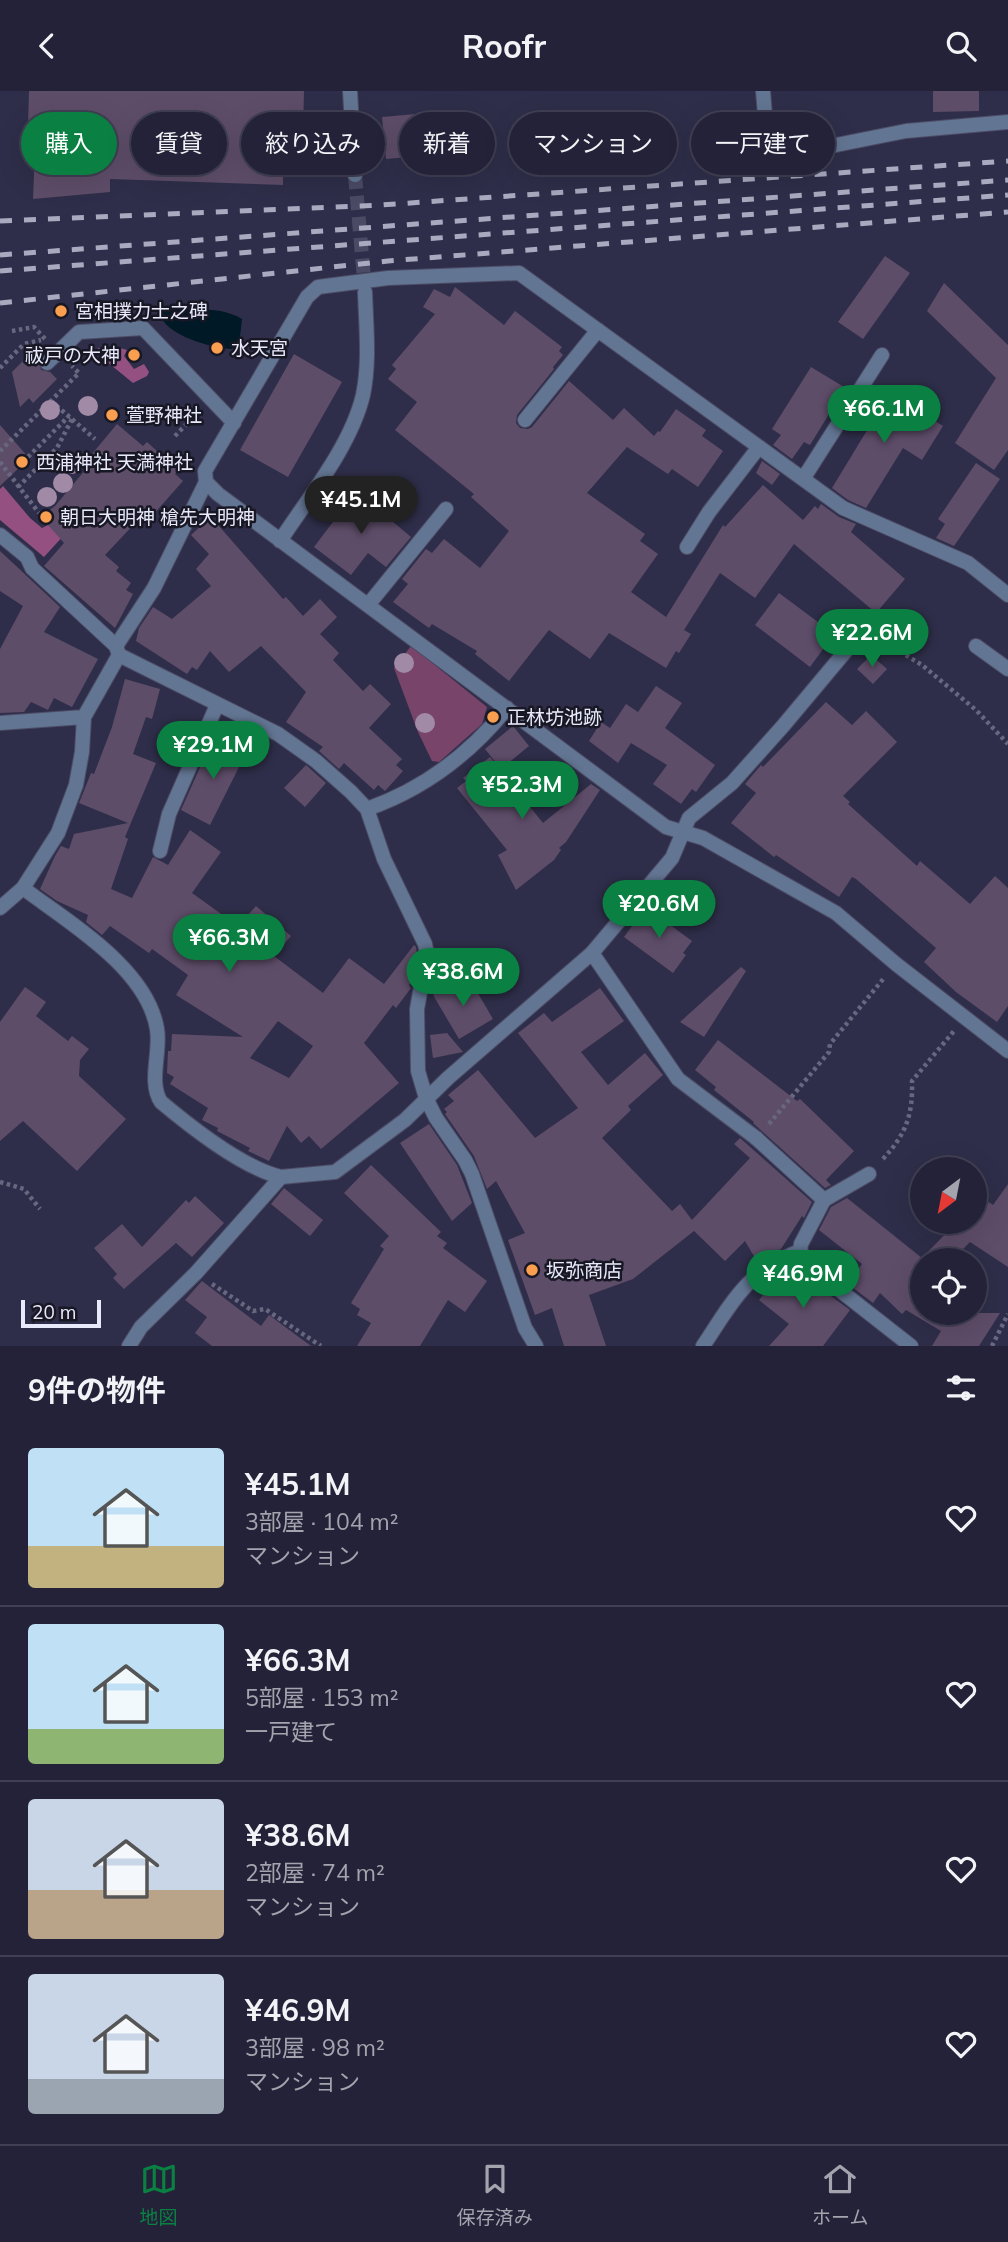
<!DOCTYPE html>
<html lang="ja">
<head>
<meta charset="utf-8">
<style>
  body { margin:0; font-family:Mulish,"Noto Sans JP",sans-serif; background:#2f2f43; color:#f1f3f6; height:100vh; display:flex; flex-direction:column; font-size:26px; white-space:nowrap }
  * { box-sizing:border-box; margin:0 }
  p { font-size:23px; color:#a3a4ae }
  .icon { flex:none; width:38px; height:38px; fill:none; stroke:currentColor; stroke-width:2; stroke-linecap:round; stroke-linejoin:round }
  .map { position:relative; height:1255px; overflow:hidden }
  .sheet { display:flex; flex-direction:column; background:#232238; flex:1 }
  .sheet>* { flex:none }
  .top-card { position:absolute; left:21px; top:21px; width:966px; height:63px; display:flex; gap:14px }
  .needle { width:46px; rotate:212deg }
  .buttons { position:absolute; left:910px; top:1066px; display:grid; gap:14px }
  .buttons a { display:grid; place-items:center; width:77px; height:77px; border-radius:50%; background:#232238; box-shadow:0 7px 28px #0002,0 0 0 2px #403f53; font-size:35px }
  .scale { position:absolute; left:21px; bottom:18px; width:80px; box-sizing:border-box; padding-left:7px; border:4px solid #e8e9fb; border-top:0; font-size:19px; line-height:24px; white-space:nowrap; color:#e8e9fb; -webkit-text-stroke:5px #181825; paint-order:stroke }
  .price { position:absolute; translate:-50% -60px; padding:0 16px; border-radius:24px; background:#0b8043; color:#fff; font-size:23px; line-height:46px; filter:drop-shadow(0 2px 4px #0008) }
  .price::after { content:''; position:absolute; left:50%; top:42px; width:21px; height:16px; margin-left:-10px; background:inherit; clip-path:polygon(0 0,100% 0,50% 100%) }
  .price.on { background:#222; color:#fff }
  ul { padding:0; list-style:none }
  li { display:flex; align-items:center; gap:21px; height:175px; padding:0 28px }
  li+li { border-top:2px solid #403f53 }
  li span { display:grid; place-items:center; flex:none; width:196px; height:140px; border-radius:7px; color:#555 }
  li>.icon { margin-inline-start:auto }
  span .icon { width:84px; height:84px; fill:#fffc; stroke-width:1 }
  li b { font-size:30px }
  h2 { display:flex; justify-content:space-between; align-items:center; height:84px; padding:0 28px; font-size:30px }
  .tag { padding:0 24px; border-radius:32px; background:#232238; box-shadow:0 7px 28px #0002,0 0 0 2px #403f53; font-size:24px; line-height:63px }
  .tag.on { background:#0b8043; color:#fff }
  header { display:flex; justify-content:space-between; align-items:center; height:91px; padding:0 28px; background:#232238; font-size:32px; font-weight:700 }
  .dock { display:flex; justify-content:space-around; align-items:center; height:98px; border-top:2px solid #403f53; background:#232238; font-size:19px; color:#a3a4ae }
  .dock a { display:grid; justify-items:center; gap:4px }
  .dock .on { color:#0b8043 }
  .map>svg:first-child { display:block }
</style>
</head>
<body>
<header><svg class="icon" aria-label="back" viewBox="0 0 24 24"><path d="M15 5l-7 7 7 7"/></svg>Roofr<svg class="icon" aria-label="search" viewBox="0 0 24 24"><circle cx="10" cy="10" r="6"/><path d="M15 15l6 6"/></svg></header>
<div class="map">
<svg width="1008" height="1255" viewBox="0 0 1008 1255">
  <rect width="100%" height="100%" fill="#2f2e4a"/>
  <path fill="#79446a" d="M411,555L487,616L482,633L439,671L432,670L418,641L394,577Z"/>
  <path fill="#935081" d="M98,257H120L127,259L124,265L134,278L144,273L149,281L147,285L133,292L100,265Z
    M3,395L30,427L42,437L48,434L65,443L44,466L0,429V398Z"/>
  <path fill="#001926" d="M163,219C188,219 220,214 242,228L240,246L232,258C211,257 165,244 160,223Z"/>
  <path fill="#5e4d69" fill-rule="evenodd" d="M29,0H304L302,84L283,83V94L110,88V101L33,108L35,59L26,49L25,43L28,34Z
    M933,0H979V20L933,21Z
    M416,23L418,33L440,31L443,63L386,68L382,26Z
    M885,165L910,182L863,248L838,231Z
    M944,192L1008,254V359L994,379L955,352L996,287L927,220Z
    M455,196L504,234L515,220L562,256L559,260L563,264L553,276L554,278L517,324L516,332L520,337L528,338L532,336L569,290L613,329L624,317L654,345L658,340L660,341L676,318L706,339L702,345L723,360L698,396L672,378L668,383L627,356L587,402L645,443L640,450L658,463L631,501L666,526L723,434L725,436L763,394L803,429L815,415L818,418L821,413L839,426L856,433L851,441L905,488L876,522L794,453L755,507L720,482L684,539L691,543L679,562L676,560L666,577L609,542L590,568L549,539L509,590L475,563L477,560L432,533L429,537L393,511L408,493L402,488L426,458L432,462L444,448L480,477L509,440L471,406L474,403L395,339L417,311L388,288L396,278L392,274L435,223L423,216L434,198L450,206Z
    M31,262L38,269L41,279L50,281L57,288L33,312L29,307L20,316L12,281Z
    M294,263L342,291L288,386L240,359Z
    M811,276L849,299L837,316L834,315L810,354L804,351L792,368L773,354L781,344L772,338Z
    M880,296L943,335L922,369L903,357L866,417L848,409L832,397L869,336L854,327L865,309L870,312Z
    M117,333L143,355L147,351L178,379L175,383L183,390L145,433L139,428L105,464L119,476L116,480L131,492L126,499L133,503L115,537L44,475L64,452L41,426L55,415L86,378L82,375Z
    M0,334L29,367L0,395Z
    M762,370L780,383L772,394L756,382Z
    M976,372L1000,388L954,455L936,447L945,433L938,428Z
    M354,403L358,406L360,403L411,446L386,476L368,462L351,484L314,456Z
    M211,426L283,508L286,506L303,525L320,508L337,526L320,543L339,562L333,569L363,600L370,593L391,613L369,637L402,668L396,674L403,680L385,700L378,694L374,699L344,672L339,678L319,660L323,656L286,631L306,601L261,555L229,581L210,560L197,579L192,576L187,583L136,550L139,537L153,516L172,528L211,495L196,478L209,463L191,444Z
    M0,460L60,516L44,541L98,568L72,616L54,607L48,619L31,611L24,621L0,622V558L23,515L0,500Z
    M779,502L834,543L810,576L755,534Z
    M871,564L887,578L873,593L857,578Z
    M125,588L160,598L152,628L146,626L133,663L156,672L125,746L128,748L111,798L132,807L153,766L168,774L190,739L221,761L192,802L238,835L256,815L291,845L274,865L323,902L349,867L384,893L414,854L416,856L417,863L413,889L409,894L411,897L396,917L393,914L364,952L399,992L321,1058L309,1045L301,1052L287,1035L269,1070L248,1060L250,1057L217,1040L218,1037L202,1029L208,1017L170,993L174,986L167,982L168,960H171L172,943L243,946L176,904L188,884L152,858L149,862L110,835L102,844L86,831L88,824L57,810L40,798L55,765L61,755L69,758L74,743L128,732L79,712L91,682L94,683L112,636ZM278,930L313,955L289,987L250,967Z
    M656,595L682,612L665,637L715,674L696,701L692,698L681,713L653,693L667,674L631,652L618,672L589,650L601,631L610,637L626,613L638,621Z
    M826,611L852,634L866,620L897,651L843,705L850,711L848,713L917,775L920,770L970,813L995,785L1008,797V915L997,931L956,901L924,871L936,857L856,788L852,786L839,806L776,764L774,766L731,732L756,702L745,693L761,674L763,676Z
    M513,635L529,655L501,678L485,658Z
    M213,647L245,664L210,734L181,719Z
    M490,666L543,732L591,693L600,699L566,751L559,757L561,759L554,769L516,799L498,764L507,759L457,697L466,690L463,687Z
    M306,674L326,692L305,716L284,697Z
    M646,816L692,850L683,862L686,864L673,882L624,846Z
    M741,876L746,880L704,946L680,931Z
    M461,888L466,896L472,892L493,928L459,948L433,904Z
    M25,896L46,911L36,925L68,950L72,945L89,958L80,969L79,985L126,1028L77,1080L23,1030L0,1050V931Z
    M600,897L624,930L581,961L608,994L645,962L663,984L628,1015L631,1019L602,1047L672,1120L680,1113L692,1129L750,1067L734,1053L740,1047L812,1111L804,1127L802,1125L781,1158L758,1172L745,1150L725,1170L694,1140L633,1188L589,1204L606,1255H564L552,1217L535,1224L508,1149L525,1142L496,1090L487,1098L474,1065L445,1023L447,1021L444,1018L454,1010L448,1004L478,979L535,1047L578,1017L518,942L544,922L552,931Z
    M447,942L463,961L433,967L430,944Z
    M718,949L797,1010L800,1008L854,1060L826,1089L831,1094L825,1097L753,1032L754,1031L714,999L716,996L695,979Z
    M429,1033L457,1074L472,1112L452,1130L400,1052Z
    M371,1074L441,1141L437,1145L447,1152L443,1157L487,1190L465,1221L448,1209L420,1255H357L371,1232L357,1224L360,1218L351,1212L384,1158L380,1155L389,1145L344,1102Z
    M1008,1093V1176L970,1151L952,1169H922V1222H1000L979,1255H932L941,1240L906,1219L902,1223L880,1202L873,1212L848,1193L862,1173L819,1139L831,1116L847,1107L922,1167L950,1138L938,1130H975V1108L984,1115L987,1110L993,1114Z
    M284,1097L323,1129L310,1145L271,1113Z
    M195,1105L224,1132L192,1166L176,1152L124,1198L113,1187L117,1183L94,1157L122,1133L142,1156L186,1109L189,1112Z
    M790,1175L850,1219L823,1255H769L789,1233L759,1209L771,1194L768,1188Z
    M202,1190L261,1235L269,1224L311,1255H212L195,1242L207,1226L185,1209Z"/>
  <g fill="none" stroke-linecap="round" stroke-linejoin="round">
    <path stroke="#4b4a65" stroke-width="14" stroke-dasharray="14 7" stroke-linecap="butt" d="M355,84L365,199"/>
    <defs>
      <path id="service" d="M47,272L79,241L143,237L234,332
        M116,555L154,497L206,391
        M976,555L1008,578
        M683,741L689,727L732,692L783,635L850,555L871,545
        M160,760L169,723L217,614
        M23,797C69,832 147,877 157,938C161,961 148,991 161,1011C192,1037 243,1077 281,1086
        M592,862L678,988L756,1047
        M824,1109L869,1083
        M703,1255C733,1210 747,1180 800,1160"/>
      <path id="minor" d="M350,0L355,84
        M763,0L767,49L777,57L836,54L906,40L1008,31
        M525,329L598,239
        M803,388L882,264
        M0,444L27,466L32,477L116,555L119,564L278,643L316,670L351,701L367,718L384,768L425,853L427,863L417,918L418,980L426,1007L436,1027L465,1069L472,1083L525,1237L536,1255
        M280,450C308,407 351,355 363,304C370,270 366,235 365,201
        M687,456L709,421L759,356
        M1008,504L968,472L843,417L519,182L388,187L318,196L307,206L205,380L206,391L218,403L666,736L703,747L836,822L896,873L1008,960
        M368,514L446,418
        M0,632L84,626
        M367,718C424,698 469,664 507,617
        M0,817L23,797L58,742L76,694L82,661L84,626L119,564
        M756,1047L824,1109L801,1153L800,1160L819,1183L911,1255
        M129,1255L141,1236L196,1182L281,1086L335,1081L405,1029L448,987L592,862L672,767L683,741"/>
    </defs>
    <use href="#service" stroke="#4d4c66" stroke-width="16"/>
    <use href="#minor" stroke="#4d4c66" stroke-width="16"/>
    <path stroke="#686780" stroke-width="4.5" stroke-dasharray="3.5 3.5" stroke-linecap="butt" d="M12,240L34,236L46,249
      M0,277L24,253L41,249
      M51,310L95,348
      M175,345L198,321
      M0,360L79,282L72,275
      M28,366L69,325
      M0,371L39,422
      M18,396L57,357L72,328
      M888,553L922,574L976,619L1008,653
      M769,1033L829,961L830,953L884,887
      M883,1068C906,1043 913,1024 912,990L954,940
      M0,1091L24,1098L40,1118
      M212,1193L253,1220L265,1218L321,1255
      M992,1255L1008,1223"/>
    <use href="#service" stroke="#627592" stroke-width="14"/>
    <use href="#minor" stroke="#627592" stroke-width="14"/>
    <path stroke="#a9a9bf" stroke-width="5" stroke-dasharray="12 12" stroke-linecap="butt" d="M0,130L381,114L1008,70
      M0,164L1008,89
      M0,180L1008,104
      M0,212L388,170L1008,121"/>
  </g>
  <g fill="#a18aa6">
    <circle cx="88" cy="315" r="10"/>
    <circle cx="50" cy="319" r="10"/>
    <circle cx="72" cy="373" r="10"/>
    <circle cx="63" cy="392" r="10"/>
    <circle cx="47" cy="406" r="10"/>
    <circle cx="404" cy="572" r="10"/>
    <circle cx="425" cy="632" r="10"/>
  </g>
  <g fill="#fa9f4f" stroke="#181825" stroke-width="2.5">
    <circle cx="61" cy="220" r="7"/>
    <circle cx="217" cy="257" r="7"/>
    <circle cx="134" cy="264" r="7"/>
    <circle cx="112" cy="324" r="7"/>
    <circle cx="22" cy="371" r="7"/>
    <circle cx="46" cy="426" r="7"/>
    <circle cx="493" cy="626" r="7"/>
    <circle cx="532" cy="1179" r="7"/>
  </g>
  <g text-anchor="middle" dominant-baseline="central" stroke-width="5" stroke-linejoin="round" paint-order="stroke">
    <g font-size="19" fill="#e8e9fb" stroke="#181825" text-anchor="start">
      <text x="75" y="220">宮相撲力士之碑</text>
      <text x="231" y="257">水天宮</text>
      <text x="120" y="264" text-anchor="end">祓戸の大神</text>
      <text x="126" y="324">萱野神社</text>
      <text x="36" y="371">西浦神社 天満神社</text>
      <text x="60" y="426">朝日大明神 槍先大明神</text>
      <text x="507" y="626">正林坊池跡</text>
      <text x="546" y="1179">坂弥商店</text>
    </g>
  </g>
</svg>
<div class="buttons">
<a><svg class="needle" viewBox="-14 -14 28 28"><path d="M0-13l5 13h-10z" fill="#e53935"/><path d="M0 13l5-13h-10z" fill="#a3a4ae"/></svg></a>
<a><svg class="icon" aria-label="locate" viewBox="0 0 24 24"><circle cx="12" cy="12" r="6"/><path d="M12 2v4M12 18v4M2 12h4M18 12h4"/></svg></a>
</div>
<div class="scale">20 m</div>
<b class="price" style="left:884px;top:354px">¥66.1M</b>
<b class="price on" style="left:361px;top:445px">¥45.1M</b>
<b class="price" style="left:872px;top:578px">¥22.6M</b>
<b class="price" style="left:213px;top:690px">¥29.1M</b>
<b class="price" style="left:522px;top:730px">¥52.3M</b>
<b class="price" style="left:659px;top:849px">¥20.6M</b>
<b class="price" style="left:229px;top:883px">¥66.3M</b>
<b class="price" style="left:463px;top:917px">¥38.6M</b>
<b class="price" style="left:803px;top:1219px">¥46.9M</b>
<div class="top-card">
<a class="tag on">購入</a>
<a class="tag">賃貸</a>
<a class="tag">絞り込み</a>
<a class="tag">新着</a>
<a class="tag">マンション</a>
<a class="tag">一戸建て</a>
</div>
</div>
<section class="sheet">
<h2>9件の物件<svg class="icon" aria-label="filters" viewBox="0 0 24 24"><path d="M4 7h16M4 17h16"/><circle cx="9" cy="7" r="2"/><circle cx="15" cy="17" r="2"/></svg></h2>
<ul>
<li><span style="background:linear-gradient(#bfe0f5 70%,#c2b280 0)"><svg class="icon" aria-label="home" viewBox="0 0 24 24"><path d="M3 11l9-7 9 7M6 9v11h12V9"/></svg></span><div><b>¥45.1M</b><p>3部屋 · 104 m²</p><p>マンション</p></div><svg class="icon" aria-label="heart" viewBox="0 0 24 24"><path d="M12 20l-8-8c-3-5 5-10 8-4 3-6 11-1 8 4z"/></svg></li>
<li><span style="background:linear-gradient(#bfe0f5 75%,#8fb573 0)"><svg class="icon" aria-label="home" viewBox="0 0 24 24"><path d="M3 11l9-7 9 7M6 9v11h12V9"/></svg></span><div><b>¥66.3M</b><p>5部屋 · 153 m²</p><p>一戸建て</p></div><svg class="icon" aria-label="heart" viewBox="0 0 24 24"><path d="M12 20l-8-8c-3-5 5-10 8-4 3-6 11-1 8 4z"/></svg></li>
<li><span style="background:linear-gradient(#c9d6e8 65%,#b9a48a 0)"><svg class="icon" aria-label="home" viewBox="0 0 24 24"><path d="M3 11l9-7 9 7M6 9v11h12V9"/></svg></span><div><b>¥38.6M</b><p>2部屋 · 74 m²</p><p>マンション</p></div><svg class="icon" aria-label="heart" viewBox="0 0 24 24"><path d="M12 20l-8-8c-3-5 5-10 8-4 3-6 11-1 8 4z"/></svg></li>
<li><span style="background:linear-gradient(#c9d6e8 75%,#9aa5b1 0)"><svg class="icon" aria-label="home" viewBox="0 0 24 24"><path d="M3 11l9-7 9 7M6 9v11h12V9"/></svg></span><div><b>¥46.9M</b><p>3部屋 · 98 m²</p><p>マンション</p></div><svg class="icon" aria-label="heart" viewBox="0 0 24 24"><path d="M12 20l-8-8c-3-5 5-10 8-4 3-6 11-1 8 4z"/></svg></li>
</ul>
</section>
<nav class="dock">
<a class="on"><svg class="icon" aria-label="map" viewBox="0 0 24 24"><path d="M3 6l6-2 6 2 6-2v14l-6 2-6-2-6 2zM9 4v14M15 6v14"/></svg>地図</a>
<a><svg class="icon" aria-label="saved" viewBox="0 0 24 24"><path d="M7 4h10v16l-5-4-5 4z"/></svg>保存済み</a>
<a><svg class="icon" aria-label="home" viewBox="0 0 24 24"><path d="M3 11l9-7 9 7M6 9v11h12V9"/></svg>ホーム</a>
</nav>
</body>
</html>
